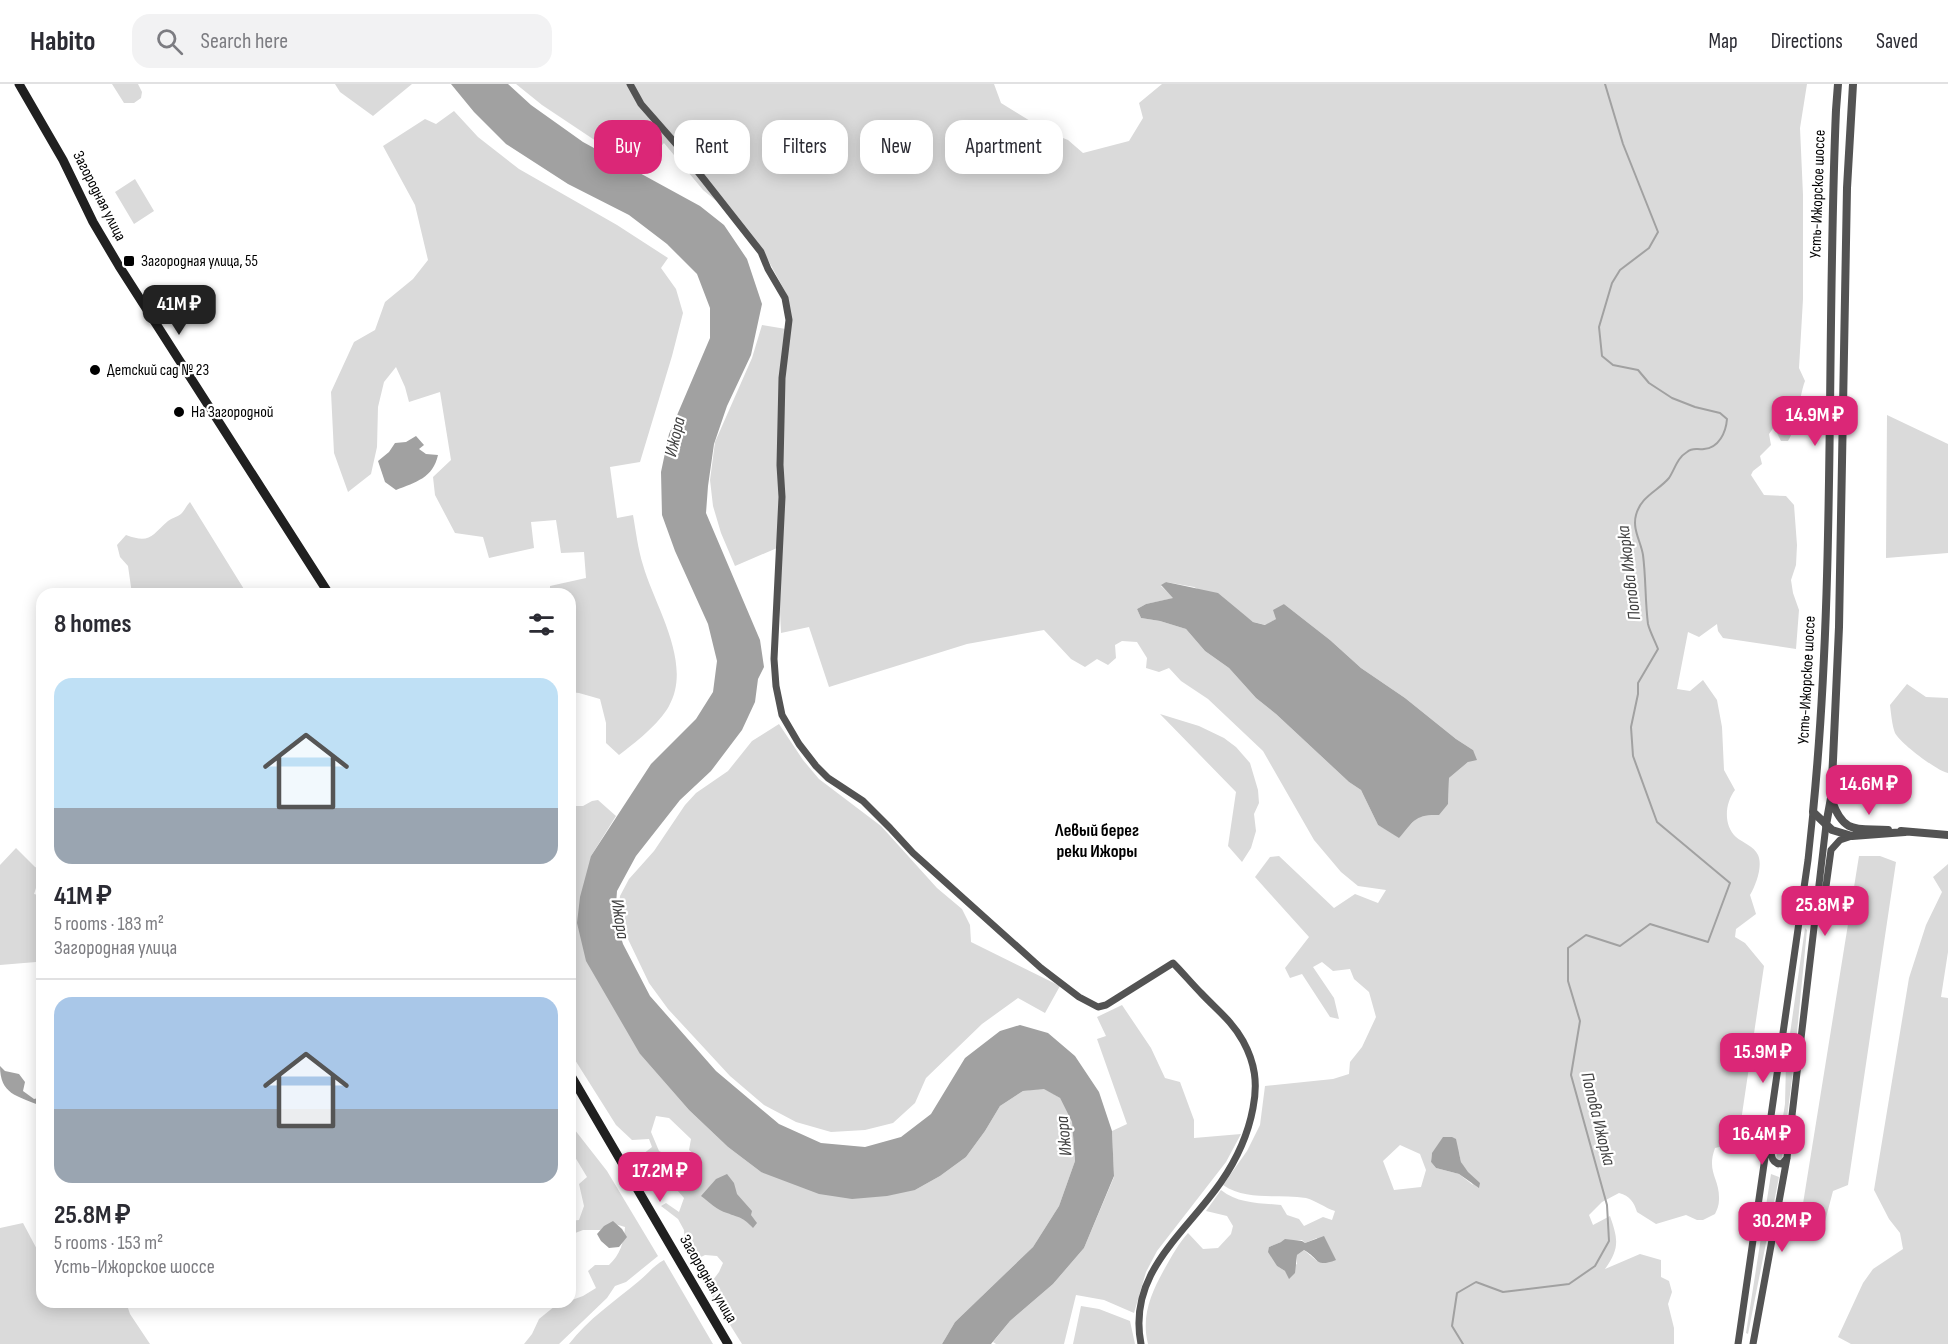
<!DOCTYPE html>
<html lang="en">
<head>
<meta charset="utf-8">
<style>
  body { margin:0; font-family:"Sofia Sans Condensed",sans-serif; background:#f2f2f3; color:#2b2b33; height:100vh; display:flex; flex-direction:column; font-size:22px; white-space:nowrap }
  * { box-sizing:border-box; margin:0 }
  p { font-size:20px; color:#7c7c81 }
  .icon { flex:none; width:33px; height:33px; fill:none; stroke:currentColor; stroke-width:2; stroke-linecap:round; stroke-linejoin:round }
  .map { position:relative; flex:1; overflow:hidden }
  .sheet { position:absolute; left:36px; top:504px; width:540px; height:720px; display:flex; flex-direction:column; background:#fff; border-radius:18px; box-shadow:0 3px 15px #0003 }
  .sheet>* { flex:none }
  .hud { position:absolute; left:594px; top:36px; width:570px; height:54px; display:flex; gap:12px }
  .price { position:absolute; translate:-50% -51px; padding:0 14px; border-radius:12px; background:#db2777; color:#fff; font-size:20px; line-height:39px; filter:drop-shadow(0 2px 3px #0008) }
  .price::after { content:''; position:absolute; left:50%; top:36px; width:18px; height:14px; margin-left:-9px; background:inherit; clip-path:polygon(0 0,100% 0,50% 100%) }
  .price.on { background:#222; color:#fff }
  ul { padding:0; list-style:none }
  li { display:grid; align-content:center; gap:12px; height:318px; padding:0 18px }
  li+li { border-top:2px solid #e1e1e2 }
  li span { display:grid; place-items:center; height:186px; border-radius:18px; color:#555 }
  li>.icon { margin-inline-start:auto }
  span .icon { width:108px; height:108px; fill:#fffc; stroke-width:1 }
  li b { font-size:26px }
  h2 { display:flex; justify-content:space-between; align-items:center; height:72px; padding:0 18px; font-size:26px }
  .chip { padding:0 21px; border-radius:18px; background:#fff; box-shadow:0 3px 15px #0003; font-size:21px; line-height:54px }
  .chip.on { background:#db2777; color:#fff }
  header { display:flex; align-items:center; gap:36px; box-sizing:border-box; height:84px; padding:0 30px; background:#fff; border-bottom:2px solid #e1e1e2 }
  header strong { font-size:28px }
  nav { display:flex; gap:33px; margin-inline-start:auto; font-size:21px }
  .search { width:420px; height:54px; background:#f2f2f3; display:flex; align-items:center; gap:15px; box-sizing:border-box; padding:0 21px; border-radius:18px; color:#7c7c81; font-size:22px }
  .map>svg:first-child { display:block }
</style>
</head>
<body>
<header>
<strong>Habito</strong>
<div class="search"><svg class="icon" aria-label="search" viewBox="0 0 24 24"><circle cx="10" cy="10" r="6"/><path d="M15 15l6 6"/></svg>Search here</div>
<nav><a>Map</a><a>Directions</a><a>Saved</a></nav>
</header>
<div class="map">
<svg width="1948" height="1260" viewBox="0 0 1948 1260">
  <rect width="100%" height="100%" fill="#fff"/>
  <path fill="#dadada" fill-rule="evenodd" d="M112,0H138L142,8L141,14L134,19H124Z
    M335,0H412L373,32L340,8Z
    M516,0H994L1001,19L1048,48L1068,56L1083,69L1129,57L1143,34L1139,19L1162,0H1807L1800,44L1803,111V215L1799,284L1805,297C1798,316 1799,340 1788,357H1781L1774,343L1769,350L1771,361L1760,372L1762,380L1753,387L1751,391L1764,411L1786,412L1794,421L1797,461L1796,481L1791,496L1793,509L1799,526L1796,565L1723,554L1718,547L1717,540L1699,553L1688,548L1677,605L1690,607L1703,596L1717,616L1722,643L1724,686L1735,706C1725,719 1723,741 1736,753C1743,759 1754,762 1758,771C1763,782 1756,801 1750,811L1756,830L1736,845L1735,853L1745,859L1764,882L1737,1064L1732,1066L1724,1062L1715,1064C1706,1089 1720,1094 1719,1116C1719,1121 1717,1126 1715,1130L1703,1136H1697L1686,1131L1656,1140L1637,1128C1634,1118 1630,1112 1619,1109L1602,1118L1589,1131L1593,1141L1610,1132C1618,1155 1620,1164 1605,1185L1640,1170L1661,1176V1193L1669,1197L1672,1208L1668,1220L1674,1244V1260H1148C1141,1232 1151,1209 1165,1184C1172,1172 1178,1160 1188,1149L1203,1165L1218,1164L1231,1150L1233,1142L1227,1132L1206,1127L1221,1106C1238,1120 1261,1119 1281,1121L1287,1131L1299,1135L1304,1142L1323,1133L1332,1136L1335,1127C1325,1124 1317,1117 1306,1114C1278,1109 1248,1118 1223,1101L1247,1067L1260,1041L1265,1002L1333,995L1349,990L1350,978L1362,963L1376,933L1369,908L1354,895L1350,885L1333,887L1322,878L1313,883L1334,914L1339,935L1330,933L1302,890L1290,894L1285,884L1309,853L1255,793L1270,773L1279,772L1334,824L1355,810L1378,819L1386,806L1358,802L1341,788L1314,756L1263,667L1208,615L1181,597L1169,584L1159,588L1146,584L1147,574L1137,558L1122,557L1115,561L1116,574L1108,581L1097,575L1085,583L1071,575L1044,546L967,560L829,603L809,543L781,549L777,464L735,482L721,449L713,422L710,396L715,358L752,274L762,241L786,245V209L768,176L737,134L703,106L664,59L648,76L602,61L542,21ZM1166,498L1194,503L1237,526L1253,538L1266,541L1276,535L1284,520L1330,556L1361,584L1405,614L1456,655L1473,666L1468,678L1449,694L1448,720L1417,734L1399,753L1378,741L1361,706L1349,698L1276,630L1256,614L1229,584L1205,567L1186,545L1160,537L1141,534L1137,525L1146,520L1174,514L1161,502ZM1400,1061L1420,1070L1426,1086L1421,1103L1394,1106L1383,1077ZM1432,1069H1459L1461,1078L1473,1101L1459,1090L1436,1084L1431,1078ZM1317,1154V1177L1304,1166L1297,1171V1180L1285,1187L1277,1182L1269,1163L1281,1158L1302,1156L1305,1159Z
    M454,27L478,53L519,85L617,141L668,174L661,184L676,205L683,229L672,272L640,378L610,383L617,434L633,431C636,448 638,465 643,481C655,523 693,579 669,622C659,640 635,659 619,671L606,659V639L600,615L579,609L570,608V510H550V502L586,494L584,468L561,469L556,436L531,438L534,464L489,474L483,453L455,449L435,411L433,393L451,376L440,308L409,318L405,303L396,283L384,298L378,323L377,363L371,390L348,408L334,369L331,308L354,258L375,246L385,218L413,195L428,176L415,121L383,62L425,35L436,40Z
    M135,95L154,127L134,140L115,108Z
    M1887,331L1948,360V469L1886,474Z
    M190,418L247,510H132L128,482L120,473L117,461L126,451C150,460 151,452 168,437C172,434 177,433 181,430C185,426 186,422 190,418Z
    M1907,600L1926,613L1948,614V689C1937,687 1900,659 1895,649C1892,641 1891,629 1890,621Z
    M1160,630L1199,642L1224,654L1236,663L1250,679L1258,706L1259,719L1254,730L1256,747L1251,764L1242,778L1228,762L1236,708Z
    M779,640L803,676L819,695L881,742L937,804L962,825L970,841L971,858L1060,902L1045,929L1018,914L982,940L926,994L915,1019L893,1039L865,1046L831,1048L796,1038L764,1021L730,992L668,925L649,899L627,853L618,827L620,812L629,795L654,767L685,721L696,709L728,687L752,657Z
    M598,716L616,732L591,772L640,970L689,1026L728,1063L761,1088L915,1106L940,1092L966,1073L985,1047L1000,1022L1023,1007L1044,1004L1060,1014L1072,1038L1075,1077L1059,1122L1033,1163L955,1238L942,1260H742L707,1204L719,1188L723,1179L717,1172L705,1171L693,1177L685,1166L684,1146L678,1135L661,1122L666,1119L679,1128L684,1114C668,1095 662,1091 638,1085L634,1077L652,1063L649,1055L632,1056L616,1041L570,968V722H583L592,717ZM656,1032L669,1034L691,1055L689,1066L695,1071L688,1081L674,1083L672,1073L659,1067L651,1048Z
    M16,764L35,783L42,786L34,810L42,812V886L36,878L0,881V781Z
    M1859,772H1880L1896,778L1848,1101L1833,1107L1823,1145L1801,1132Z
    M1948,780V868L1941,913L1948,914V1260H1851L1838,1253L1863,1199L1873,1185L1903,1165L1900,1149L1889,1135L1874,1106L1909,894L1926,841L1942,808L1933,793Z
    M1805,844L1807,846L1794,979L1781,1081L1778,1085L1775,1082L1785,1020L1786,978Z
    M1122,921L1151,964L1165,994L1180,998L1194,1036V1054L1241,1050L1226,1078L1157,1167L1146,1188L1134,1229L1104,1216L1076,1211L1064,1260H996L993,1258L1010,1237L1053,1200L1084,1164L1114,1093L1112,1047L1127,1040L1097,955L1106,952L1097,933Z
    M571,1041L607,1087L658,1172L626,1198L615,1202L607,1214L559,1260H524L532,1250L539,1235L555,1222L583,1212L596,1204L588,1187L595,1181H609C620,1171 624,1158 625,1143L615,1140L601,1146H583L570,1151V1137L579,1136L584,1122L579,1100L587,1093L572,1068Z
    M1771,1090L1779,1093L1748,1250L1746,1249Z
    M23,1139L40,1171L42,1170V1218H126L130,1230L150,1260H0V1144Z
    M664,1176L713,1260H569C588,1235 615,1217 639,1197C648,1190 654,1181 664,1176Z
    M1081,1222L1099,1225L1130,1237L1135,1260H1073Z"/>
  <path fill="#a1a1a1" d="M451,0H508L531,21L583,58L700,122L724,141L747,175L762,220L751,271L727,322L714,360L708,402L706,429L760,556L764,583L758,595L755,618L742,646L711,687L680,716L636,772L617,807L615,834L623,860L650,912L716,987L779,1040L821,1059L865,1063L901,1053L931,1030L965,974L1000,947L1020,941L1048,949L1075,972L1099,1008L1112,1047L1114,1092L1084,1164L1053,1200L1010,1237L991,1260H942L955,1238L1033,1163L1059,1122L1075,1077L1072,1038L1060,1014L1044,1005L1023,1007L1000,1022L985,1047L966,1073L940,1092L915,1106L887,1112L852,1115L819,1110L761,1088L728,1063L689,1026L640,970L586,877L577,839L580,813L591,772L651,680L696,635L713,608L717,577L708,540L675,467L662,431L661,388L669,350L710,254V224L697,190L667,160L629,131L568,100L506,60L474,28Z
    M416,352L424,361L419,365L426,370L438,371C433,394 416,398 396,406L385,398L378,377L389,368L395,359L406,358Z
    M1166,498L1218,509L1253,538L1265,541L1276,535L1273,526L1284,520L1330,556L1361,584L1405,614L1456,655L1473,666L1477,676L1468,678L1449,694L1448,720L1439,731C1415,730 1414,737 1399,754L1378,741L1361,706L1349,698L1276,630L1256,614L1229,584L1205,567L1186,545L1160,537L1141,534L1137,525L1146,520L1173,514L1161,501Z
    M0,982L5,987L19,990L25,998L23,1007L34,1015L42,1013V1025L39,1021C17,1012 0,1010 0,982Z
    M1443,1053H1452L1456,1055L1461,1078L1468,1088L1480,1099L1479,1104L1459,1090L1436,1084L1431,1078L1432,1069Z
    M727,1090L734,1099L737,1110L752,1127L751,1131L757,1139L753,1144C743,1133 740,1134 727,1129C717,1126 709,1118 701,1112L716,1095Z
    M613,1137L622,1145L627,1153L619,1163L609,1164L601,1157L597,1150L604,1142Z
    M1324,1152L1336,1176C1315,1184 1320,1175 1304,1166L1297,1171L1295,1189L1289,1195L1285,1187L1277,1182L1268,1168L1269,1163L1281,1158L1285,1155L1302,1157L1305,1159Z"/>
  <g fill="none" stroke-linecap="round" stroke-linejoin="round">
    <path stroke="#a1a1a1" stroke-width="2" d="M1463,1260L1452,1242L1457,1209L1476,1198L1503,1208L1569,1200L1595,1182L1609,1157L1607,1121L1571,991L1580,937L1568,897V864L1586,851L1620,862L1650,840L1708,858L1730,799L1657,738L1633,672L1631,643L1638,610V599L1658,565C1655,557 1650,548 1648,540C1645,517 1646,494 1643,471C1641,458 1632,445 1636,431C1641,412 1658,407 1669,394C1675,385 1677,374 1687,368C1693,363 1697,366 1704,365C1719,364 1726,348 1727,335L1720,329L1695,323L1672,314L1649,299L1638,286L1613,281L1602,272L1599,243L1612,199L1620,186L1649,164L1658,148L1623,60L1605,0"/>
    <path stroke="#535353" stroke-width="7" d="M630,0L641,20L691,77V79L761,168L768,185L785,214L789,236L782,294L780,381L782,413L774,575L776,602L782,631L799,660L816,682L828,694L863,717L890,744L913,769L1041,884L1079,913L1098,923L1106,921L1173,879C1183,889 1192,900 1201,909C1217,926 1232,937 1243,957C1255,979 1258,999 1253,1024C1248,1051 1237,1075 1221,1098C1185,1150 1127,1189 1141,1260
      M1816,825L1824,817L1831,766L1840,756L1852,752
      M1773,1044C1774,1055 1764,1080 1782,1080L1787,1074
      M1738,1260L1808,776L1813,728
      M1753,1260L1787,1074L1826,741"/>
    <path stroke="#535353" stroke-width="8" d="M1838,0L1836,26C1826,260 1836,495 1813,728L1832,746L1852,752L1905,748
      M1832,717C1844,751 1857,744 1888,746
      M1826,741L1831,714L1833,676L1839,543L1847,104L1853,0
      M1901,747L1948,751"/>
    <path stroke="#202020" stroke-width="9" d="M19,0L63,76L93,138L119,182L329,510
      M570,990L728,1260"/>
  </g>
  <g fill="#000" stroke="#fff" stroke-width="2">
    <rect x="123" y="171" width="12" height="12" rx="3"/>
    <circle cx="95" cy="286" r="6"/>
    <circle cx="179" cy="328" r="6"/>
  </g>
  <g text-anchor="middle" dominant-baseline="central" stroke-width="4.5" stroke-linejoin="round" paint-order="stroke">
    <g font-size="16" fill="#000" stroke="#fff">
      <text transform="translate(1818 110) rotate(-88)">Усть-Ижорское шоссе</text>
      <text transform="translate(99 112) rotate(63)">Загородная улица</text>
      <text transform="translate(1807 596) rotate(-87)">Усть-Ижорское шоссе</text>
      <text transform="translate(708 1195) rotate(60)">Загородная улица</text>
    </g>
    <g font-size="16" fill="#000" stroke="#fff" text-anchor="start">
      <text x="141" y="177">Загородная улица, 55</text>
      <text x="107" y="286">Детский сад № 23</text>
      <text x="191" y="328">На Загородной</text>
    </g>
    <g font-size="18" font-style="italic" fill="#424242" stroke="#fff">
      <text transform="translate(675 353) rotate(-77)">Ижора</text>
      <text transform="translate(1629 489) rotate(-97)">Попова Ижорка</text>
      <text transform="translate(620 835) rotate(81)">Ижора</text>
      <text transform="translate(1598 1035) rotate(76)">Попова Ижорка</text>
      <text transform="translate(1064 1052) rotate(-96)">Ижора</text>
    </g>
    <g font-size="18" font-weight="bold" fill="#000" stroke="#fff">
      <text x="1097" y="746">Левый берег<tspan x="1097" dy="21">реки Ижоры</tspan></text>
    </g>
  </g>
</svg>
<b class="price on" style="left:179px;top:252px">41M ₽</b>
<b class="price" style="left:1815px;top:363px">14.9M ₽</b>
<b class="price" style="left:1869px;top:732px">14.6M ₽</b>
<b class="price" style="left:1825px;top:853px">25.8M ₽</b>
<b class="price" style="left:1763px;top:1000px">15.9M ₽</b>
<b class="price" style="left:1762px;top:1082px">16.4M ₽</b>
<b class="price" style="left:660px;top:1119px">17.2M ₽</b>
<b class="price" style="left:1782px;top:1169px">30.2M ₽</b>
<div class="hud">
<a class="chip on">Buy</a>
<a class="chip">Rent</a>
<a class="chip">Filters</a>
<a class="chip">New</a>
<a class="chip">Apartment</a>
</div>
<section class="sheet">
<h2>8 homes<svg class="icon" aria-label="filters" viewBox="0 0 24 24"><path d="M4 7h16M4 17h16"/><circle cx="9" cy="7" r="2"/><circle cx="15" cy="17" r="2"/></svg></h2>
<ul>
<li><span style="background:linear-gradient(#bfe0f5 70%,#9aa5b1 0)"><svg class="icon" aria-label="home" viewBox="0 0 24 24"><path d="M3 11l9-7 9 7M6 9v11h12V9"/></svg></span><div><b>41M ₽</b><p>5 rooms · 183 m²</p><p>Загородная улица</p></div></li>
<li><span style="background:linear-gradient(#a9c7e8 60%,#9aa5b1 0)"><svg class="icon" aria-label="home" viewBox="0 0 24 24"><path d="M3 11l9-7 9 7M6 9v11h12V9"/></svg></span><div><b>25.8M ₽</b><p>5 rooms · 153 m²</p><p>Усть-Ижорское шоссе</p></div></li>
</ul>
</section>
</div>
</body>
</html>
